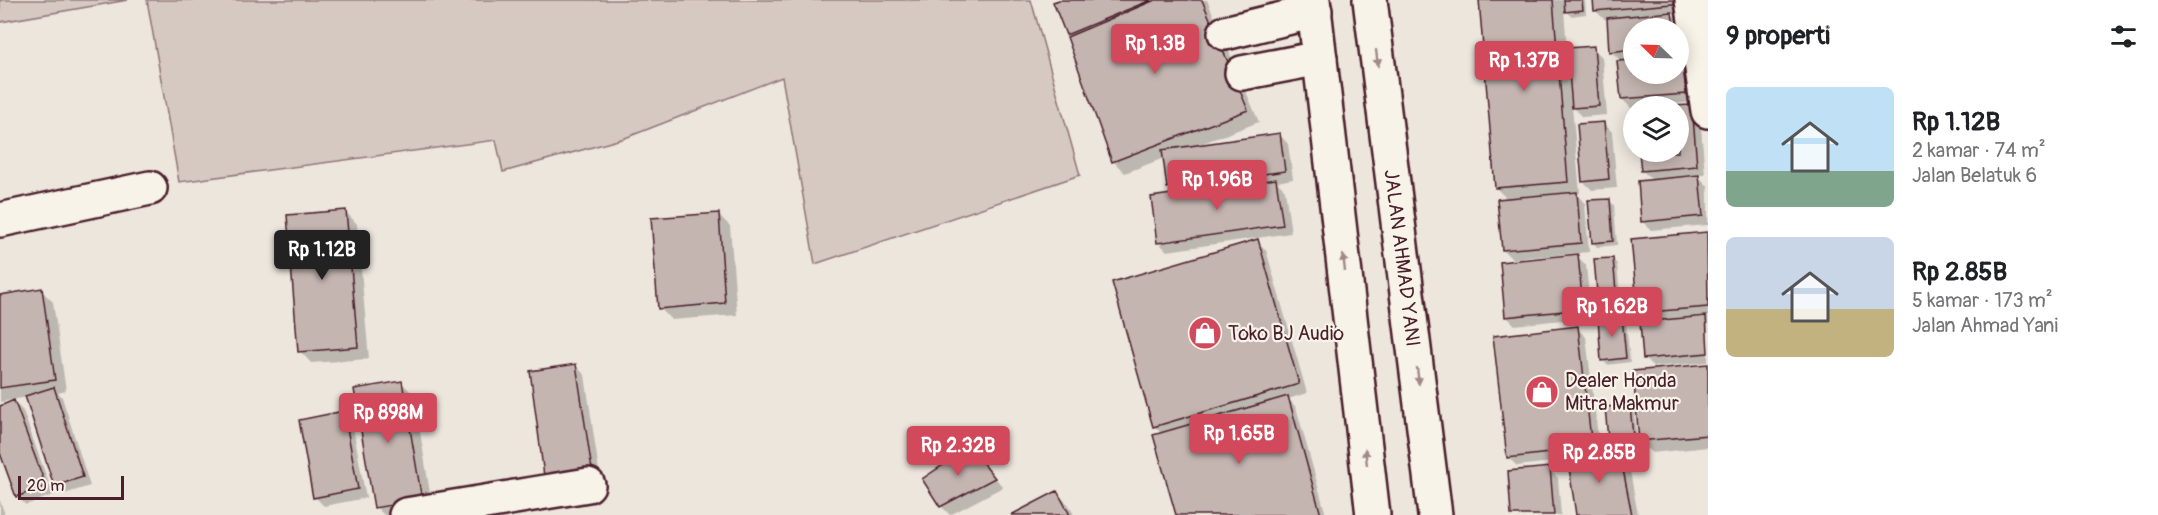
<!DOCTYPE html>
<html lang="id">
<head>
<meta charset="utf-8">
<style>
  body { margin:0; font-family:Pangolin,sans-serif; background:#f2f2f2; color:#202124; height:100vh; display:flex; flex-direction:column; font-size:22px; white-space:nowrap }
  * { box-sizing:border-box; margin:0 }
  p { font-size:20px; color:#757577 }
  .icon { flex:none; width:33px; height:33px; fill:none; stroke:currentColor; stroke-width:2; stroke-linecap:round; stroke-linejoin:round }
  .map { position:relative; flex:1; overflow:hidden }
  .drawer { display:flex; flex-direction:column; background:#fff; width:450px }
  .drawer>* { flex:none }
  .needle { width:39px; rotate:293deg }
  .controls { position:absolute; left:1623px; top:18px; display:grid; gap:12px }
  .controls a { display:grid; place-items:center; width:66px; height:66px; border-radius:50%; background:#fff; box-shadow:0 3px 15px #0003; font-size:30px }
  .scale { position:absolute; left:18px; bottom:15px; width:106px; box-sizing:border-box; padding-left:6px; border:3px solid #4a1f2b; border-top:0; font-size:16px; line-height:21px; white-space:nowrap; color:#4a1f2b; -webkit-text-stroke:4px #f7f3e8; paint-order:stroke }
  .price { position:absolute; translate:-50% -51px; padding:0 14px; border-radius:6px; background:#d1495b; color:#fff; font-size:20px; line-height:39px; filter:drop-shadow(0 2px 3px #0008) }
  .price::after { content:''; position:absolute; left:50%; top:36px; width:18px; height:14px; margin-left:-9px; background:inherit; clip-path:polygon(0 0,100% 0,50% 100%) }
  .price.current { background:#222; color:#fff }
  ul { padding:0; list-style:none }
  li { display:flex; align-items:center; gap:18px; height:150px; padding:0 18px }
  li span { display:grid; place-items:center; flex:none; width:168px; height:120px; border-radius:9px; color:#555 }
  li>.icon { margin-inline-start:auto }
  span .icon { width:72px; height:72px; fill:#fffc; stroke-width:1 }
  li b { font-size:26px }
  h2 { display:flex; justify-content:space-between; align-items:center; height:72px; padding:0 18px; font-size:26px }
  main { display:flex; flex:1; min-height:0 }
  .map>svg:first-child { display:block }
</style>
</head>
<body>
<main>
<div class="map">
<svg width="1708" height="515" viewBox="0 0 1708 515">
  <rect width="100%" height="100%" fill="#ece6dd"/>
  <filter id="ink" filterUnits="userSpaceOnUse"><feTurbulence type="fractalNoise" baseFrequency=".0167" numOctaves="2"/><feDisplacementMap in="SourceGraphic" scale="12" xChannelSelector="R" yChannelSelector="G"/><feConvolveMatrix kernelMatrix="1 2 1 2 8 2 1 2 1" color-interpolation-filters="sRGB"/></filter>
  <g filter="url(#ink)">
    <path fill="#d5c9c2" stroke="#907476" stroke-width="1.5" d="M0,0H128L0,22Z
      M147,0H1031L1080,175L815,264L782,77L625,138L503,172L496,140L179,182Z"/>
    <path fill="#0003" fill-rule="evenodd" d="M1063,0H1207L1259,122L1198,145L1280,135L1288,144L1293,179L1277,182L1285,190L1291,233L1167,251L1158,242L1176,195L1168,187L1164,158L1125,173L1113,161L1070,37L1068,34Z
      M1480,0H1585L1586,14L1571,16L1564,9L1567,50L1593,48L1602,57L1607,115L1582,117L1572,106L1580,193L1576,194L1585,203L1589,252L1512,259L1503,250L1508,200L1496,188Z
      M1594,0H1690L1691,11L1671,13L1681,23L1683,54H1679L1690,66L1694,102L1631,108L1622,99V62L1611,51L1608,19H1604L1595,10ZM1634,28H1678V74H1634Z
      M1678,107L1700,115L1705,174L1697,175L1708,186V225L1651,230L1642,221L1653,181L1642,170L1641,152H1678Z
      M1604,123L1612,132L1617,188L1592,190L1583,181Z
      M1609,200L1614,205L1617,245L1597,247L1593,242Z
      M346,212L357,224L369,359L311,363L300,351Z
      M718,214L730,226L737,315L671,320L660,308Z
      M1706,234L1708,235V362L1653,367L1645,358L1649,322L1639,313Z
      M1257,241L1266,250L1307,393L1288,399L1296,407L1326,515H1177L1162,434L1154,426Z
      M1577,256L1586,265L1591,317L1515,325L1506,316Z
      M1613,260L1617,264L1621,306L1603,308L1599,303Z
      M41,290L53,302L66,391L58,393L62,397L90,486L64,494L55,486L28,397L0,402V296Z
      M1622,317L1626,322L1630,362L1607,365L1603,360Z
      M1577,328L1586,337L1600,453L1619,451L1628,460L1638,515H1577L1569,460L1517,466L1508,457Z
      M576,366L585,375L600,478L555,484Z
      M1708,366V447L1652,453L1640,441Z
      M402,383L414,395L433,511L410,515H384L376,507Z
      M14,402L23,411L53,495L26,505L17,497L0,448V407Z
      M1630,407L1634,411L1637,441L1614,443L1610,439Z
      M343,413L352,422L366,498L324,506L315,497Z
      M978,458L1003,487L950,515L941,506Z
      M1549,469L1558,478L1561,515H1513Z
      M1057,493L1069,505L1074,515H1014Z
      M0,500L5,515H0Z"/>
    <path fill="#c4b5b0" stroke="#4a1f2b" stroke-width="1.5" d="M1059,0H1151L1066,35L1053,2Z
      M1155,0H1202L1248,110L1112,162L1067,37Z
      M1479,0H1553L1568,182L1495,188Z
      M1564,0H1582L1583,10L1565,12Z
      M1593,0H1683V3L1594,11Z
      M1672,12L1674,28H1634V49L1609,52L1607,18Z
      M1594,46L1599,106L1572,108L1567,48Z
      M1678,56H1682L1686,94L1621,99L1617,61L1634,60V74H1678Z
      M1692,105L1697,166L1641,171L1639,152H1678V106H1670Z
      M1604,122L1609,179L1582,182L1577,124Z
      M1280,133L1285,171L1167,188L1162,150Z
      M1699,175L1703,216L1641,222L1638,181Z
      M1276,179L1283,225L1157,243L1151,197Z
      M1577,192L1581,243L1502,250L1497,199Z
      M1610,199L1613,241L1592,243L1588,200Z
      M346,210L358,347L298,352L287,215Z
      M719,213L725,303L658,309L651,218Z
      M1707,232L1708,307L1638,313L1631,239Z
      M1258,239L1299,384L1153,427L1112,282Z
      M1578,254L1583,309L1505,317L1500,262Z
      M1613,258L1617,302L1598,304L1594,259Z
      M42,288L55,380L0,388V295Z
      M1622,316L1626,358L1601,361L1598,318Z
      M1706,316L1708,353L1643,359L1640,322Z
      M1578,326L1592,448L1507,458L1493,336Z
      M576,364L592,470L544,476L530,371Z
      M1708,364V435L1639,441L1633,371Z
      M402,381L422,500L374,508L354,389Z
      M54,387L83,477L54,486L25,396Z
      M1288,396L1321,515H1176L1153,435Z
      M14,400L46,486L16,497L0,453V406Z
      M1630,405L1633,437L1608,439L1605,407Z
      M344,411L358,489L313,498L299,420Z
      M970,447L995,478L940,507L922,479Z
      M1619,449L1632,515H1576L1567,454Z
      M1550,467L1554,515H1511L1508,471Z
      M1057,491L1070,515H1011Z"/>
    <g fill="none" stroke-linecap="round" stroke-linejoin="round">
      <defs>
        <path id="minor" d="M1692,0L1708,111
          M1225,33L1315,11
          M1242,73L1320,58
          M0,220L150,188
          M406,515L588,485"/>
        <g id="major">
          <path d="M1313,0L1373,515"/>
          <path id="s1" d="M1370,0L1435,515"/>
        </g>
      </defs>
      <use href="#minor" stroke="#4a1f2b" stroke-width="38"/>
      <use href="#major" stroke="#4a1f2b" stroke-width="38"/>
      <use href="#minor" stroke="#f7f3e8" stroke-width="33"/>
      <use href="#major" stroke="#f7f3e8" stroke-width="33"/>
    </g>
    <defs><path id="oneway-solid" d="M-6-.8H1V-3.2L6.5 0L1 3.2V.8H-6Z" transform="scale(1.5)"/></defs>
    <g fill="#a0898a">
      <use href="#oneway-solid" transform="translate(1377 58) rotate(83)"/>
      <use href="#oneway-solid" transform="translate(1344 263) rotate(-97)"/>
      <use href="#oneway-solid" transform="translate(1418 376) rotate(83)"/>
      <use href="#oneway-solid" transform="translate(1366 457) rotate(-97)"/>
    </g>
  </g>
  <defs>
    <symbol id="shop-disc" viewBox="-11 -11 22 22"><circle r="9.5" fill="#d1495b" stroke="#f7f3e8"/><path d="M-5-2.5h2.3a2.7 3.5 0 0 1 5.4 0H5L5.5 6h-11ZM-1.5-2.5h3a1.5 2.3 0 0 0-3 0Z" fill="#fff"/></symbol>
  </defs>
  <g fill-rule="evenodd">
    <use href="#shop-disc" x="1186" y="314" width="38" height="38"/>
    <use href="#shop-disc" x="1523" y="373" width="38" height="38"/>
  </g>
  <g text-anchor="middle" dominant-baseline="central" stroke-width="4.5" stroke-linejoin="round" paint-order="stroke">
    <g font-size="20" fill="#4a1f2b" stroke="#f7f3e8">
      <text stroke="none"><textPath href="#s1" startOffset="260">JALAN AHMAD YANI</textPath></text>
    </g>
    <g font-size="20" fill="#4a1f2b" stroke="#f7f3e8" text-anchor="start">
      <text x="1228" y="333">Toko BJ Audio</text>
      <text x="1565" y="380">Dealer Honda<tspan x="1565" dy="23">Mitra Makmur</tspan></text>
    </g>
  </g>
</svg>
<div class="controls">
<a><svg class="needle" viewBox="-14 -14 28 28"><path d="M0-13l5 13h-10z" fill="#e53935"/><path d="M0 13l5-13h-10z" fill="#757577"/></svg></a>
<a><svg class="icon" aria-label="layers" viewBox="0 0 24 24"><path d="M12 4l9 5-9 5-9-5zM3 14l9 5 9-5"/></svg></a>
</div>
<div class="scale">20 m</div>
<b class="price" style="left:1155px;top:75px">Rp 1.3B</b>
<b class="price" style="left:1524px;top:92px">Rp 1.37B</b>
<b class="price" style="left:1217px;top:211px">Rp 1.96B</b>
<b class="price current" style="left:322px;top:281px">Rp 1.12B</b>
<b class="price" style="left:1612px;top:338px">Rp 1.62B</b>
<b class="price" style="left:388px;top:444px">Rp 898M</b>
<b class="price" style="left:1239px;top:465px">Rp 1.65B</b>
<b class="price" style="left:958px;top:477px">Rp 2.32B</b>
<b class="price" style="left:1599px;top:484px">Rp 2.85B</b>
</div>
<section class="drawer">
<h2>9 properti<svg class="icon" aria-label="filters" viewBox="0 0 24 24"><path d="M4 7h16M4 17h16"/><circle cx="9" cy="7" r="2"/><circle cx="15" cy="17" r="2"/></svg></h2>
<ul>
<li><span style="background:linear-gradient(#bfe0f5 70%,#7fa58c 0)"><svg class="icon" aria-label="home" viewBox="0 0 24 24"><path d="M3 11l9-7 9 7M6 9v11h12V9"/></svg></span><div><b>Rp 1.12B</b><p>2 kamar · 74 m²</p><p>Jalan Belatuk 6</p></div></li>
<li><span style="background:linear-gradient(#c9d6e8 60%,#c2b280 0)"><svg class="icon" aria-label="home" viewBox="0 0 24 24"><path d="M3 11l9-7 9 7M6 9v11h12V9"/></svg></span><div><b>Rp 2.85B</b><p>5 kamar · 173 m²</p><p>Jalan Ahmad Yani</p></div></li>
</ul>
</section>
</main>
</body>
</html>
